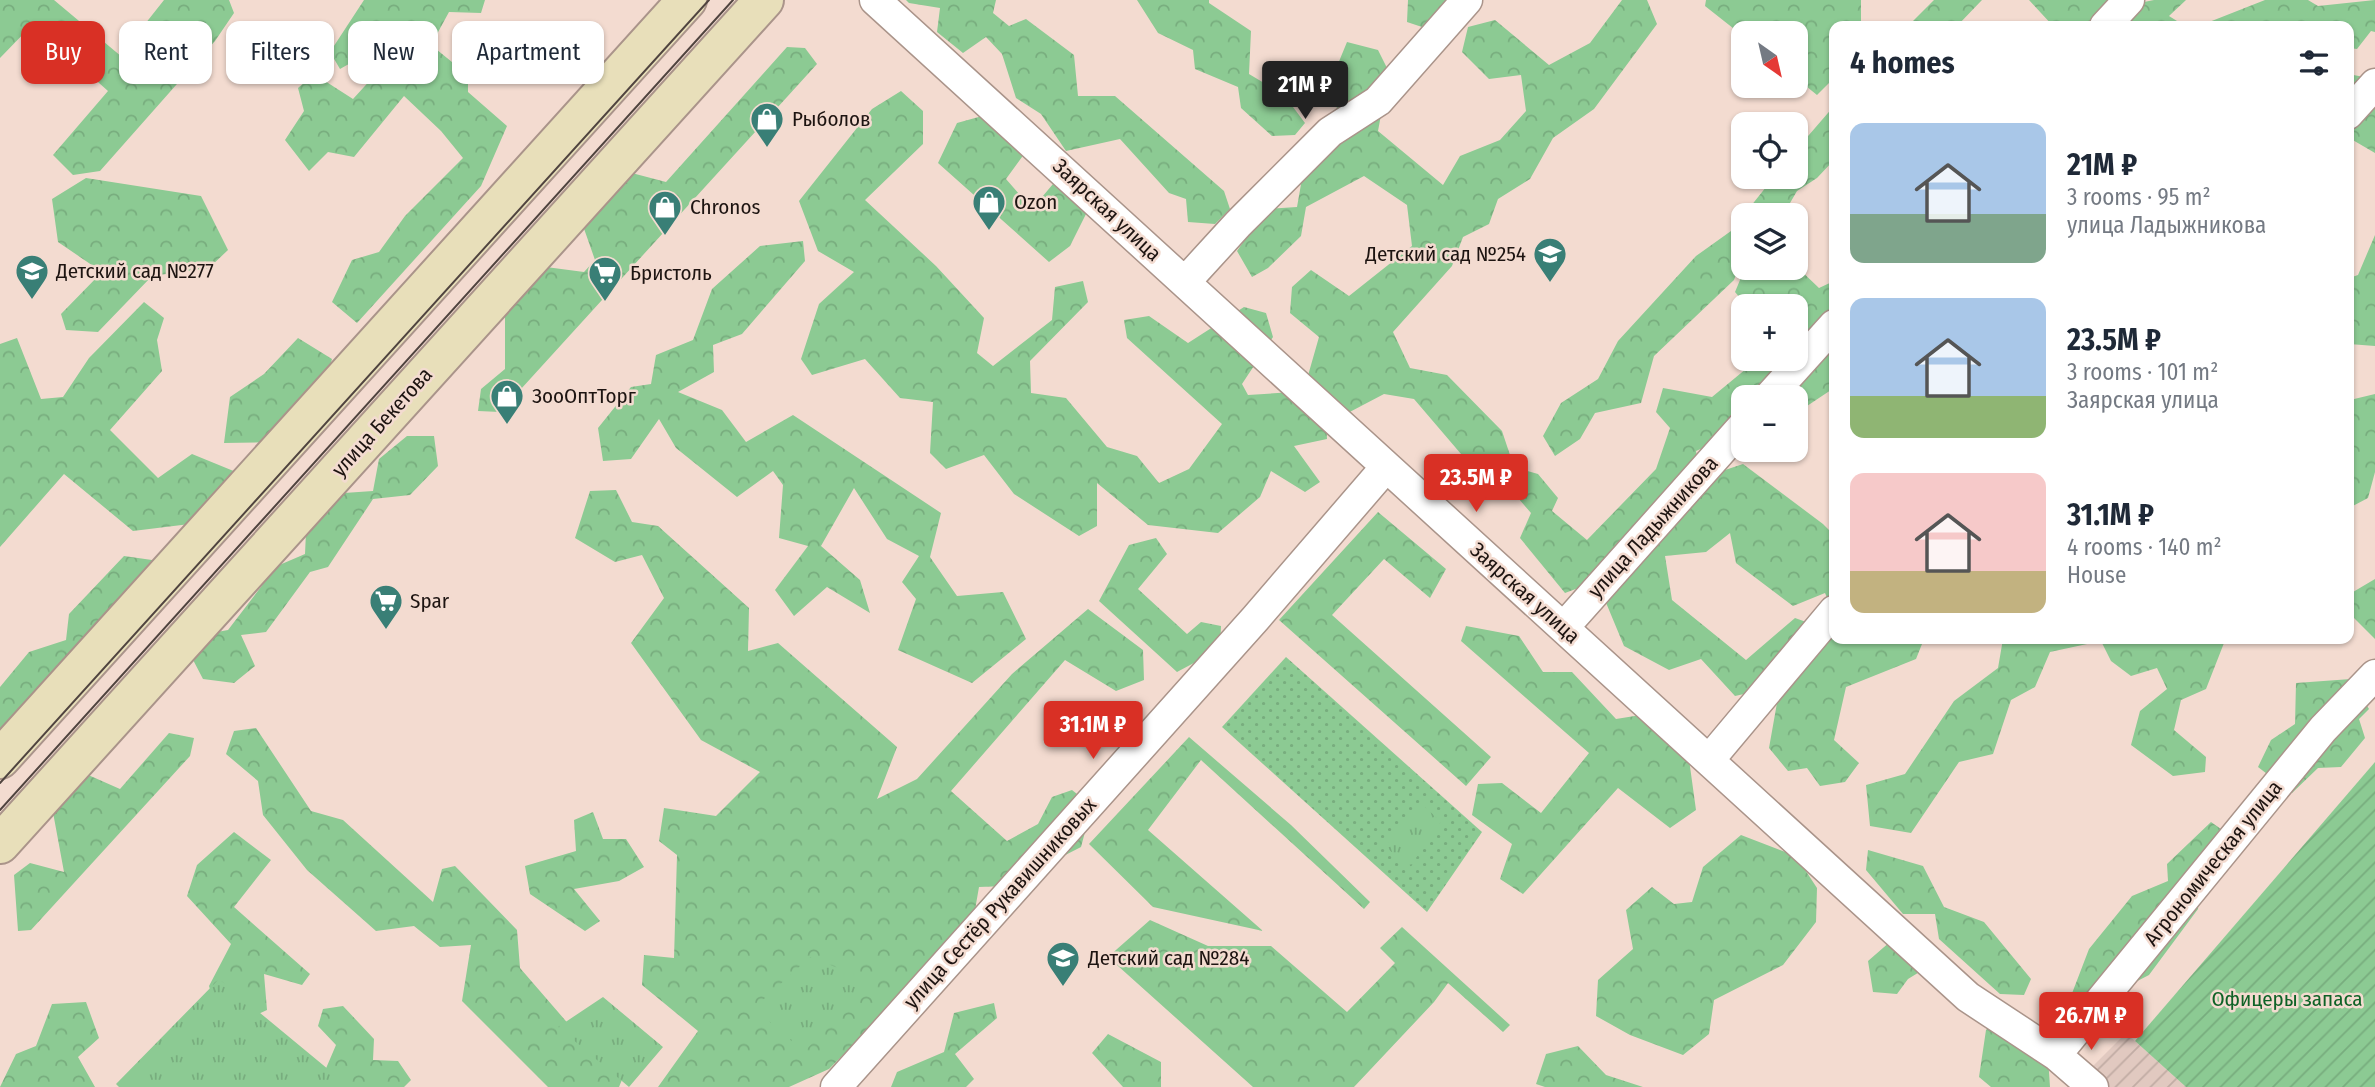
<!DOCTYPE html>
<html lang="en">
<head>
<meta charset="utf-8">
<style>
  body { margin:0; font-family:"Fira Sans Condensed",sans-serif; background:#f6f6f7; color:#1f2937; height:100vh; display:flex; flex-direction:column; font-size:26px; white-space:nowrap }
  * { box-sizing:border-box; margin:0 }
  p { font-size:23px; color:#747a83 }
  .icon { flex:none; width:38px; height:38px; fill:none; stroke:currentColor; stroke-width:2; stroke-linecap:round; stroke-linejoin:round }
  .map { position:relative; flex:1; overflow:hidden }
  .sheet { position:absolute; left:1829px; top:21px; width:525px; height:623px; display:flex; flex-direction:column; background:#fff; border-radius:14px; box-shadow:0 2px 5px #0004 }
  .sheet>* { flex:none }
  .top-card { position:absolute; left:21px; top:21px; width:665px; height:63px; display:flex; gap:14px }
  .needle { width:46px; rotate:146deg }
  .tools { position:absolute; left:1731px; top:21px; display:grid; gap:14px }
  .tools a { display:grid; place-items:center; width:77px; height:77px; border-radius:14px; background:#fff; box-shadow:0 2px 5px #0004; font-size:35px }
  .price { position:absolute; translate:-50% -60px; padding:0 16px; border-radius:7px; background:#d93025; color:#fff; font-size:23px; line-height:46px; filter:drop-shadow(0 2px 4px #0008) }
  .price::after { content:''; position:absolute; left:50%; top:42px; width:21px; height:16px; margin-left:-10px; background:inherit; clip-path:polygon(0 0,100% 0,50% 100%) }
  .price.current { background:#222; color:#fff }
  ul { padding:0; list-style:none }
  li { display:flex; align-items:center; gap:21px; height:175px; padding:0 21px }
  li span { display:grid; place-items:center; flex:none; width:196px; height:140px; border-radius:14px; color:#555 }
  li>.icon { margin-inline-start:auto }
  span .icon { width:84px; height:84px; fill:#fffc; stroke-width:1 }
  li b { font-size:30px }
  h2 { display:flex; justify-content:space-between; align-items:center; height:84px; padding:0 21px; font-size:30px }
  .pill { padding:0 24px; border-radius:14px; background:#fff; box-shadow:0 2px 5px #0004; font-size:24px; line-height:63px }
  .pill.current { background:#d93025; color:#fff }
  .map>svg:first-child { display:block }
</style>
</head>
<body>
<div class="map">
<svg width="2375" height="1087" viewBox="0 0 2375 1087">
  <defs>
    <pattern id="industrial-furrows" width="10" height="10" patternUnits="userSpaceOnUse" patternTransform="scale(1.75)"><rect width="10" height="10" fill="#e1c9c0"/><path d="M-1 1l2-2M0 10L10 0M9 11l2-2" fill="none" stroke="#c1aca4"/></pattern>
    <pattern id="grass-dots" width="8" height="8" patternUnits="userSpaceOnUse" patternTransform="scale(1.75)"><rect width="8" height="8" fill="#8cca93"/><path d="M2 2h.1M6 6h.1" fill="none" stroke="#78ad7e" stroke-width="1.8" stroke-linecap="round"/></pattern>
    <pattern id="forest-crowns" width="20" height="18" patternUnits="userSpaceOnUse" patternTransform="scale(1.75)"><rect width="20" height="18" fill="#8cca93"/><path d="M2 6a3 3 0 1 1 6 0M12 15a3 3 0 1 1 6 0" fill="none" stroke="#78ad7e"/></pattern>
    <pattern id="park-tufts" width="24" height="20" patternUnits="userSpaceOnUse" patternTransform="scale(1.75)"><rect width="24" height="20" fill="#8cca93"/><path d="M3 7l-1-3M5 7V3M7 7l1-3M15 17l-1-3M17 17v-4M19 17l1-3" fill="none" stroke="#78ad7e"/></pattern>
    <pattern id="garden-furrows" width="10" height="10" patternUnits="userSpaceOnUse" patternTransform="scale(1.75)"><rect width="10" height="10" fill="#8cca93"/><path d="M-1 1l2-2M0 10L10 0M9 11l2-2" fill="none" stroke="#78ad7e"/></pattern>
  </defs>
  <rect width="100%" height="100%" fill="#f3dbd0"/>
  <path fill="url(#industrial-furrows)" d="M2126,1033L2186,1087H2072Z"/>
  <path fill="url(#grass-dots)" d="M1286,657L1482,832L1427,912L1222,727Z"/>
  <path fill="url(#forest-crowns)" d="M0,0H54L122,57L139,42L145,24L164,0H229L234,13L215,41L100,171L73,175L53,155L108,91L33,24L0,58Z
    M364,0H485L481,13L449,12L431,45L468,75V92L507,126L481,186L357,323L332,302L352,260L379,252L405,216L463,158L441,131L404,96L354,157L328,152L309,171L285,140L304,111L298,88L314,74L353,99L385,64L370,52L340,69L330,52Z
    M906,0H996L993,13L1009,26L1026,19L1074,55L1078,96H1115L1224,191L1230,209L1215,224L1188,222L1186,199L1169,193L1120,139L1066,151L1041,114L1016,98L1002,54L986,37L963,53L937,32L940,8L909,3Z
    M1137,0H1209V3L1251,31L1249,74L1284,95L1305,123L1295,135L1272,136L1241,108L1238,87L1195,69L1193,50L1158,33Z
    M1408,0H1474L1431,30L1407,22Z
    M1622,0H1647L1657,24L1594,109L1553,138L1530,179L1498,199L1489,224L1463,237L1452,266L1393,332L1410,368L1447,375L1502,431L1510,455L1495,471L1467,461L1414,399L1384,394L1344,415L1305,386L1319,337L1290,313L1292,287L1311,270L1349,296L1412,246L1407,205L1364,176L1306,207L1301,236L1268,268L1252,277L1237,251L1266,209L1297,207L1303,173L1354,131L1326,93L1347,42L1378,50L1389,72L1378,131L1443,185L1460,156L1500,140L1526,111L1521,75L1489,79L1462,52L1468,27L1495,20L1549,65L1590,43Z
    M1706,0H1861V26H1834V78L1817,95L1796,78V33H1743V36L1705,6Z
    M1934,0H1982L1957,26H1908Z
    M2029,0H2120L2096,26H2053Z
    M2154,0H2186L2169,16L2185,26H2109L2129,5Z
    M2265,0H2308L2318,6L2375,0V32L2371,31L2357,49L2349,48L2348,26H2199Z
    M787,47L805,48L817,64L500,412L478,411L481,389L505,369V310L546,267L584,272L595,260L582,223L628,172L666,182Z
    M2348,74L2375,79V153L2351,139L2355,114L2349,112Z
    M901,91L923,111V144L865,200L936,266L984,318L977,353L993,366L1052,320L1055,287L1083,281L1088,302L1030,361L1031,393L1066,398L1107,447L1137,456L1159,483L1189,469L1222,424L1127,338L1124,320L1149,316L1188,343L1244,307L1266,313L1273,337L1242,384L1248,395L1293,392L1326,418L1327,439L1294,446L1320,482L1305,492L1271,471L1260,497L1218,533L1148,525L1097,483V526L1079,536L1014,494L984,455L946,469L930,453L933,402L900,398L865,359L812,375L801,359L819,304L854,272L818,251L799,201L872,109Z
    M1834,106V160L1817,178L1797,191L1783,215H1743V256L1734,280L1654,356L1641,403L1595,413L1580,439L1555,456L1543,436L1561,403L1598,379L1618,341L1696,256L1731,231L1774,177H1796V150Z
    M993,113L1030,146L1006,179L1032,209L1058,178L1091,204L1070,246L1049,262L938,163L957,123Z
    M86,178L201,196L228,250L209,268L152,276L98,332L66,330L61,314L102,272L58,242L52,199Z
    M2375,235V346L2349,344V278L2358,275Z
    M803,241L805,261L742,334L713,345L714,372L678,392L722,410L746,442L793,415L941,513L930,557L957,596L1003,592L1026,639L972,683L898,650L916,599L902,582L919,556L887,539L854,488L821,546L860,580L870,613L827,587L794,616L775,590L808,546L779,538L783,485L773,471L737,497L676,448L659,419L631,459L603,461L598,428L631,387L651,384L656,355L693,340L712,289L760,246Z
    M1796,266L1819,288L1834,281V388L1804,408L1796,407V397H1793L1800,355L1796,354V306H1747L1735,292L1745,268Z
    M144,302L164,318L157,340L162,371L110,430L158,478L192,454L236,472L214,521L133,531L64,474L0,547V344L17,338L41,399L63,397L89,358Z
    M298,338L332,359L320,404L290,410L278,442L224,443L230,397L264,374Z
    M1758,359H1780L1759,397H1743V405L1735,406L1719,441L1696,451L1701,478L1743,464L1823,524L1834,535V613L1825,593L1793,606L1736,563L1730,533L1706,552L1665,556L1672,600L1746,660L1795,618L1834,632V639L1863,643L1868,639H1924L1916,659L1846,687L1834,740L1859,763L1845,782L1820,786L1807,768L1788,771L1769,748L1780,686L1735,696L1701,659L1669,670L1624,646L1597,581L1565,593L1520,538L1531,513L1512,491L1521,469L1538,474L1558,498L1552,511L1587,540L1656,469L1670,428L1656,412L1663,388L1712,397Z
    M2375,394V472L2368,498L2349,508L2350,400Z
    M407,436H434L438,466L410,495L373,499L328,567L310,572L266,632L241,635L255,666L234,683L203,679L191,656L201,635L228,630L277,566L305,554L306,532L344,493L373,491L379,459Z
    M616,490L632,522L658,526L749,608L748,651L778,643L897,747L877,799L917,779L1012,674L1088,609L1143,650L1144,680L1116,691L1065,660L951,791L1007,841L1038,824L1052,797L1072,790L1092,806L1081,847L1005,886L979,887L972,927L829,1069L789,1087H658L698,1031L642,985L644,955L674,958L677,855L659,841L664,808L716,816L760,772L701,740L631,643L664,598L642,555L615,562L575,538L590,491Z
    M1378,512L1446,569L1430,598L1384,559L1332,615L1491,757L1466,786L1279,620Z
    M1156,538L1167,554L1138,589L1187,634L1201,622L1221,626L1220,649L1177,672L1099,601L1129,545Z
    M124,556L152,560L160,581L0,755V687L29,652L66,640L69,614Z
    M2375,579V639L2351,615L2353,592Z
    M1466,626L1519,636L1543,672H1572L1616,719L1647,714L1688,752L1696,810L1670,828L1618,788L1523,894L1500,879L1512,844L1472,815L1478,784L1502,783L1541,813L1589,753L1461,641Z
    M2003,639H2221L2224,643L2206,689L2181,700L2174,730L2206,757L2205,772L2173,776L2131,745L2140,711L2167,689L2157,668L2131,676L2111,661L2101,641L2050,652L2035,687L2011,700L1993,754L1959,762L1911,833L1870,826L1866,785L1905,774L1954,701L1998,668Z
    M2351,679L2369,709L2359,719L2365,738L2341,767L2318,768L2292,793L2258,767L2271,740L2295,724L2296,683Z
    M256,728L311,811L343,820L433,902L442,869L455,866L517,930L520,968L584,1042L631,1058L619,1087H548L462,1001L471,945L440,947L414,926L376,931L307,870L263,815L258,781L226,754L234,731Z
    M169,733L194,738L190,756L31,930L18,931L14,875L30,863L64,872L52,807L86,774L120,789Z
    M1189,737L1291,825L1370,902L1364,909L1201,760L1148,830L1263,931L1153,907L1089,844Z
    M593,812L603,839H626L644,867L619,881L574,889L600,921L585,931L530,894L525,866L576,851L574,820Z
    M2211,822L2228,834L2200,889L2198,909L2149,975L2087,1007L2071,996L2089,949L2132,896L2168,881L2167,864Z
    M234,832L271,860L234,907L310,974L302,985L264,974L267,1010L243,1021L217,1012L209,986L231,944L187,896L197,865Z
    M1741,835L1796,856L1817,888L1816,922L1783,965L1714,1000L1709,1034L1683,1055L1630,1035L1596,1016L1598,980L1633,949L1626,910L1652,887L1674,904L1692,902L1703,867Z
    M1868,850L1923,866L1944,907L1984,922L2031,979L2024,995L2000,994L1939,939L1935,914H1903L1866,870Z
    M1150,920L1208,946H1271L1347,1012L1395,963L1380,948L1402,927L1510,1025L1503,1032L1448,983L1434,1002L1354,1087H1253L1108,957Z
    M1891,941L1926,968L1908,979L1897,994L1873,992L1868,961Z
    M86,1002L99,1038L78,1057L95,1087H0L16,1054L36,1046L52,1004Z
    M994,1003L997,1018L955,1054L974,1079L966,1087H891L897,1072L944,1052L954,1013Z
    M343,1006L374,1039L373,1060L398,1061L411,1080L404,1087H328L324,1073L336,1045L318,1026L323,1009Z
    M1997,1020L2046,1028L2050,1087H1991L1979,1077L1986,1030Z
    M1108,1034L1161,1062V1087H1123L1092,1053Z
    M1578,1046L1606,1075L1643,1087H1545L1536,1084L1546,1054Z"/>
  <path fill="url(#park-tufts)" d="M1421,803L1441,822L1409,868L1385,846Z
    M810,957L871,981L804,1052L754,1008Z
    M219,979L346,1084L343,1087H119L116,1084Z
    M603,997L663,1047L629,1087L558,1027Z"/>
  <path fill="url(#garden-furrows)" d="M2375,762V1087H2186L2135,1041Z"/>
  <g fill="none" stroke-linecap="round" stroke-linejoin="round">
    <defs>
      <path id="street" d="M875,0L1968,997L2056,1055L2093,1087
        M2105,26L2129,0
        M2348,114L2375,84
        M1185,282L1238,224L1330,132L1378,101L1467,0
        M1769,397L1834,325
        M1564,627L1743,426
        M1709,760L1834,611
        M2056,1055L2323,729L2375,675
        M836,1087L1255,619L1386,467"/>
      <path id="secondary" d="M0,759L687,0
        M0,844L764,0"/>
    </defs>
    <use href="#street" stroke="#aa948a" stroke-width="33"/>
    <use href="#secondary" stroke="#aa948a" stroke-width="42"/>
    <use href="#street" stroke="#fff" stroke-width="30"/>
    <use href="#secondary" stroke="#e8dfba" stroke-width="38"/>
    <path stroke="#50443f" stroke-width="2" d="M0,783L709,0
      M0,810L733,0"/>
  </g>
  <defs>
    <symbol id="shop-pin" viewBox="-11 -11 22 30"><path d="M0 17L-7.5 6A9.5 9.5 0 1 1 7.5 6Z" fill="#397f76" stroke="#f3dbd0"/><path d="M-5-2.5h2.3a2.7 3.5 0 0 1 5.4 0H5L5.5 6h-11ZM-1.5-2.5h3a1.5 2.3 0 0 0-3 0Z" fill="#fff"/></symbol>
    <symbol id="school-pin" viewBox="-11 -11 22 30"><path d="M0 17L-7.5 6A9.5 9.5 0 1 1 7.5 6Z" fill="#397f76" stroke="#f3dbd0"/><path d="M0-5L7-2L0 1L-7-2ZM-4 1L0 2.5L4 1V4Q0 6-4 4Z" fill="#fff"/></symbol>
    <symbol id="supermarket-pin" viewBox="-11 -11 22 30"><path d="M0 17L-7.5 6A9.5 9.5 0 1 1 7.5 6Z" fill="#397f76" stroke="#f3dbd0"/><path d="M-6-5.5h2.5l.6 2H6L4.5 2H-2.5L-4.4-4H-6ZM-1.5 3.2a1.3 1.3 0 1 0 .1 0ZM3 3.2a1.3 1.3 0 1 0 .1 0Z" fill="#fff"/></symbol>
  </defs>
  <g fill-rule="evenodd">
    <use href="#shop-pin" x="748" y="100" width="38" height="52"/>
    <use href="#shop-pin" x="970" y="183" width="38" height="52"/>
    <use href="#shop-pin" x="646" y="188" width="38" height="52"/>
    <use href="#school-pin" x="1531" y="235" width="38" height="52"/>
    <use href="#school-pin" x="13" y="252" width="38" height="52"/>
    <use href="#supermarket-pin" x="586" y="254" width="38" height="52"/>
    <use href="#shop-pin" x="488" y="377" width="38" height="52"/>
    <use href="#supermarket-pin" x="367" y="582" width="38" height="52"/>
    <use href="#school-pin" x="1044" y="939" width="38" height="52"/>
  </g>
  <g text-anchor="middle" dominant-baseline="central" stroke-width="5" stroke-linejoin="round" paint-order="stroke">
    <g font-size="21" fill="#1d1411" stroke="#f3dbd0" text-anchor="start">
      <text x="792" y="119">Рыболов</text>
      <text x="1014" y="202">Ozon</text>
      <text x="690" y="207">Chronos</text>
      <text x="1526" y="254" text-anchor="end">Детский сад №254</text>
      <text x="56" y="271">Детский сад №277</text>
      <text x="630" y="273">Бристоль</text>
      <text x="532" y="396">ЗооОптТорг</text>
      <text x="410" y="601">Spar</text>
      <text x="1088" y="958">Детский сад №284</text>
    </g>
    <g font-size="21" fill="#1d1411" stroke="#f3dbd0">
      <text transform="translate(1107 210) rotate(43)">Заярская улица</text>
      <text transform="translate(382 422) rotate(-48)">улица Бекетова</text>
      <text transform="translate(1653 527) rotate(-48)">улица Ладыжникова</text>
      <text transform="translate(1525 593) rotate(42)">Заярская улица</text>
      <text transform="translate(2213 863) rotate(-51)">Агрономическая улица</text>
      <text transform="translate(1000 903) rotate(-48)">улица Сестёр Рукавишниковых</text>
    </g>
    <g font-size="21" fill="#0e6226" stroke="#f3dbd0">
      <text x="2287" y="999">Офицеры запаса</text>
    </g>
  </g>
</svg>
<div class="tools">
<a><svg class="needle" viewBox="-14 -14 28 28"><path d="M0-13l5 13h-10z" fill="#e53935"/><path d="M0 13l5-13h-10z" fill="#747a83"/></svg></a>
<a><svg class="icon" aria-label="locate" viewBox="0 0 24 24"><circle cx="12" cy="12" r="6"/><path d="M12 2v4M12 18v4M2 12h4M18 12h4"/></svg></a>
<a><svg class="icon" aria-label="layers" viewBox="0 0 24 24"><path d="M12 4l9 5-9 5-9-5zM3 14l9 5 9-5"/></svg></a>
<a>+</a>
<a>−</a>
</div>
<b class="price current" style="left:1305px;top:121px">21M ₽</b>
<b class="price" style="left:1476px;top:514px">23.5M ₽</b>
<b class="price" style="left:1093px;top:761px">31.1M ₽</b>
<b class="price" style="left:2091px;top:1052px">26.7M ₽</b>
<div class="top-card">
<a class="pill current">Buy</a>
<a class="pill">Rent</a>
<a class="pill">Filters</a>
<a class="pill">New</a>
<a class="pill">Apartment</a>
</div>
<section class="sheet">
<h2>4 homes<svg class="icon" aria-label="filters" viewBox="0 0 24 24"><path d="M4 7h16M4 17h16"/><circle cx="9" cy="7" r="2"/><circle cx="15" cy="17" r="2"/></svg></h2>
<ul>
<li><span style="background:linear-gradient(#a9c7e8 65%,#7fa58c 0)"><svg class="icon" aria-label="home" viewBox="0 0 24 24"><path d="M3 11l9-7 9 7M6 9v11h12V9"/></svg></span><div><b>21M ₽</b><p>3 rooms · 95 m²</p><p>улица Ладыжникова</p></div></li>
<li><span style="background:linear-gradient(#a9c7e8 70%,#8fb573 0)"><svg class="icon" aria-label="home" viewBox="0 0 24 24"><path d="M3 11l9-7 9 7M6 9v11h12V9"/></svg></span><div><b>23.5M ₽</b><p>3 rooms · 101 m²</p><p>Заярская улица</p></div></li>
<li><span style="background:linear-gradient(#f6c9c9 70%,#c2b280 0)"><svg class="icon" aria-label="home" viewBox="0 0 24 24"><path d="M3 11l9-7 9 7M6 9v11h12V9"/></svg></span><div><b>31.1M ₽</b><p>4 rooms · 140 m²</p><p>House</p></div></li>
</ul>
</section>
</div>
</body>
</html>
